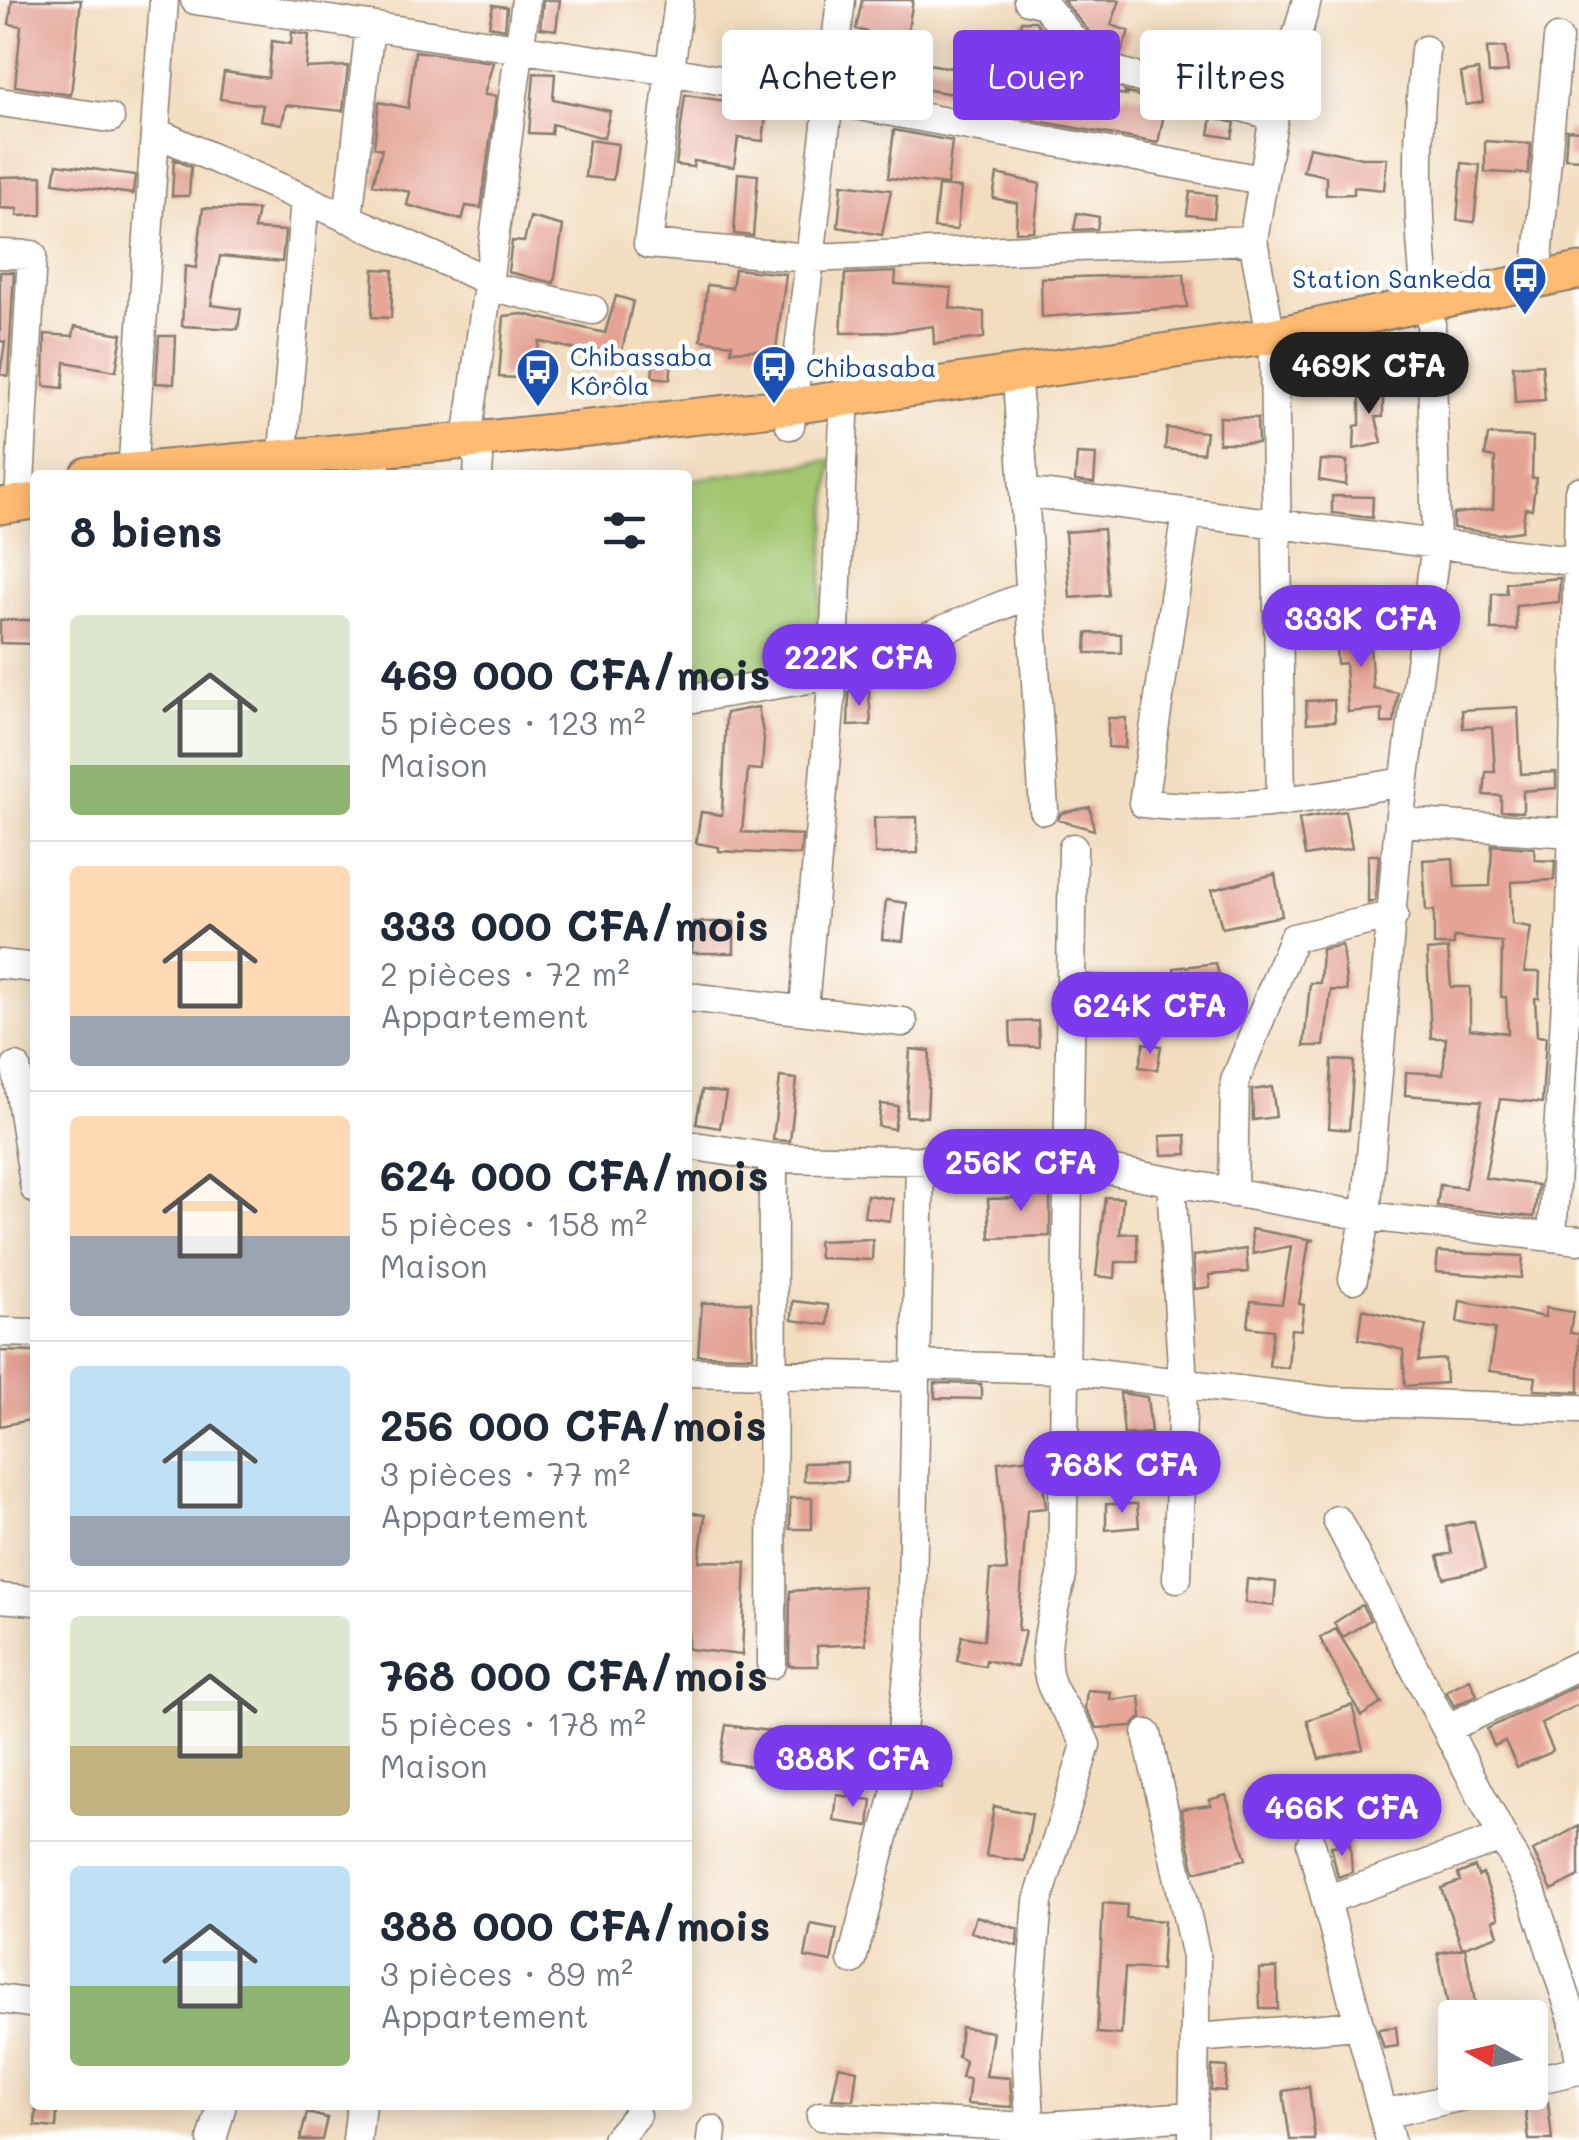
<!DOCTYPE html>
<html lang="fr">
<head>
<meta charset="utf-8">
<style>
  body { margin:0; font-family:Mali,sans-serif; background:#f6f6f7; color:#1f2937; height:100vh; display:flex; flex-direction:column; font-size:38px; white-space:nowrap }
  * { box-sizing:border-box; margin:0 }
  p { font-size:32px; color:#747a83 }
  .icon { flex:none; width:55px; height:55px; fill:none; stroke:currentColor; stroke-width:2; stroke-linecap:round; stroke-linejoin:round }
  .map { position:relative; flex:1; overflow:hidden }
  .side { position:absolute; left:30px; top:470px; width:662px; height:1640px; display:flex; flex-direction:column; background:#fff; border-radius:10px; box-shadow:0 5px 25px #0003 }
  .side>* { flex:none }
  .guide { position:absolute; left:722px; top:30px; width:705px; height:90px; display:flex; gap:20px }
  .needle { width:65px; rotate:278deg }
  .tools { position:absolute; left:1438px; top:2000px; display:grid; gap:20px }
  .tools a { display:grid; place-items:center; width:110px; height:110px; border-radius:10px; background:#fff; box-shadow:0 5px 25px #0003; font-size:50px }
  .price { position:absolute; translate:-50% -85px; padding:0 22px; border-radius:35px; background:#7c3aed; color:#fff; font-size:32px; line-height:65px; filter:drop-shadow(0 2px 5px #0008) }
  .price::after { content:''; position:absolute; left:50%; top:60px; width:30px; height:22px; margin-left:-15px; background:inherit; clip-path:polygon(0 0,100% 0,50% 100%) }
  .price.on { background:#222; color:#fff }
  ul { padding:0; list-style:none }
  li { display:flex; align-items:center; gap:30px; height:250px; padding:0 40px }
  li+li { border-top:2px solid #e0e1e3 }
  li span { display:grid; place-items:center; flex:none; width:280px; height:200px; border-radius:10px; color:#555 }
  li>.icon { margin-inline-start:auto }
  span .icon { width:120px; height:120px; fill:#fffc; stroke-width:1 }
  li b { font-size:42px }
  h2 { display:flex; justify-content:space-between; align-items:center; height:120px; padding:0 40px; font-size:42px }
  .pill { padding:0 35px; border-radius:10px; background:#fff; box-shadow:0 5px 25px #0003; font-size:35px; line-height:90px }
  .pill.on { background:#7c3aed; color:#fff }
  .map>svg:first-child { display:block }
</style>
</head>
<body>
<div class="map">
<svg width="1579" height="2140" viewBox="0 0 1579 2140">
  <rect width="100%" height="100%" fill="#fff"/>
  <filter id="ink" filterUnits="userSpaceOnUse"><feTurbulence type="fractalNoise" baseFrequency=".01" numOctaves="2"/><feDisplacementMap in="SourceGraphic" scale="20" xChannelSelector="R" yChannelSelector="G"/><feConvolveMatrix kernelMatrix="1 2 1 2 8 2 1 2 1" color-interpolation-filters="sRGB"/></filter>
  <filter id="wash" filterUnits="userSpaceOnUse"><feTurbulence type="fractalNoise" baseFrequency=".0048" numOctaves="4" result="noise"/><feDisplacementMap in="SourceGraphic" scale="40" xChannelSelector="R" yChannelSelector="G"/><feGaussianBlur stdDeviation="2.25" result="paint"/><feColorMatrix in="noise" values="0 0 0 0 0 0 0 0 0 0 0 0 0 0 0 0 0 1.4 0 .05"/><feComposite in="paint" operator="in"/></filter>
  <g filter="url(#wash)">
    <rect width="100%" height="100%" fill="#f2ddbf"/>
    <path fill="#a2c66f" stroke="#5f7146" stroke-width="2.5" d="M832,460L815,663L688,685V480Z"/>
    <g fill="none" stroke-linecap="round" stroke-linejoin="round">
      <path stroke="#72a6de" stroke-width="6" d="M1563,0L1579,3"/>
    </g>
    <g id="blocks">
      <path fill="#e4a394" d="M12,0H81L71,95L15,86L21,26L9,24Z
        M543,0H560L556,30L540,28Z
        M862,0H913L904,53L923,57L922,63L963,70L959,95L917,88L915,98L849,86L851,75L875,79L882,36L856,29Z
        M1063,0H1120L1111,25L1129,31L1121,54L1104,50Z
        M493,5L507,7L505,29L489,26Z
        M1021,21H1035L1055,45L1049,84L1127,95L1125,92L1166,104L1158,143L1021,118L1028,74L967,63L971,37L1018,44Z
        M292,32L309,35L306,68L348,66L343,111L286,105L282,124L260,120L263,105L220,99L224,72L268,78L272,41L291,44Z
        M1239,42L1274,52L1264,88L1227,80Z
        M1505,47L1508,72L1489,74L1487,48Z
        M415,51L493,62L484,95L496,96L481,208L466,206L462,220L407,205L410,192L373,184L382,149L374,147L379,102L408,108Z
        M1478,70L1483,102L1466,105L1461,73Z
        M534,73L555,74L553,99L610,111L604,138L552,124L551,134L529,133Z
        M685,95L767,107L763,141L738,138L734,167L694,161L693,167L676,165Z
        M1212,117L1235,123L1232,138L1209,134Z
        M894,130L952,141L947,185L888,178Z
        M1567,130L1579,131V159L1565,158Z
        M589,140L618,144L613,180L585,177Z
        M1485,141L1531,144L1528,174L1485,172Z
        M1309,147L1362,158H1387L1384,190L1354,187V194L1326,195V176L1303,171Z
        M174,159L191,167L189,196H172Z
        M1462,163L1480,165L1474,222L1457,220Z
        M57,164L135,175L133,194L54,183Z
        M738,173L758,175L753,236L734,234Z
        M997,174L1040,184L1034,231L1016,232L1017,203L993,198Z
        M42,176V215L17,216L18,209L0,208V177Z
        M842,184L891,190L882,235L838,227Z
        M938,186L961,188L957,230L934,228Z
        M1190,192L1216,195L1214,218L1187,215Z
        M203,208L258,210L254,229L285,231L282,262L220,256L211,305L241,309L238,329L182,326L185,266L196,268Z
        M1077,213L1099,217L1097,229L1074,230Z
        M530,217L563,226L554,283L508,272L512,241L524,242Z
        M374,269L393,270L391,318L372,317Z
        M735,269L786,274L776,349L731,351L732,344L701,340L707,285L732,288Z
        M0,272H14L8,376L0,374L5,342L0,341Z
        M896,272L895,284L952,288L950,308L984,312V338L934,344L933,326L893,332L841,333L845,274Z
        M1184,274L1187,307L1042,317L1041,278Z
        M616,296L633,301L620,360L539,341L536,379L499,377L504,316L523,314L605,333Z
        M75,326L122,334L116,371L65,362L63,388L44,386L45,334L73,336Z
        M159,336H176L174,384L156,383Z
        M655,351L673,353L670,379L652,377Z
        M1542,364L1545,400L1515,402L1513,366Z
        M1367,378L1370,391L1383,392V417H1376L1382,443L1354,449L1355,426L1360,425V379Z
        M1219,417L1257,418L1258,443H1219Z
        M1167,428L1206,432L1203,453L1165,449Z
        M1488,435L1533,437L1532,478H1536L1532,509L1525,508L1522,531L1499,534L1453,528V514L1493,509L1495,458L1485,456Z
        M1077,454L1096,455L1094,483L1075,481Z
        M1321,460L1347,461L1346,485L1319,480Z
        M1332,496L1373,497L1372,518L1332,513Z
        M1103,529L1108,595L1070,598L1065,532Z
        M1560,578L1559,602L1516,606L1517,630H1491L1492,594H1507L1506,583Z
        M1368,619L1373,688L1398,693L1394,723H1382V709L1348,712L1345,663L1337,664L1334,621Z
        M0,620H35V644L0,643Z
        M1087,633L1121,634V653H1086Z
        M869,691L871,725L848,726L849,692Z
        M1334,700L1335,721L1307,723L1306,701Z
        M758,707L764,738L762,770L748,769L742,832L802,835L800,855L719,851V847L696,843L701,812L722,815L726,713Z
        M1518,707L1521,774L1556,772V788L1523,791V812L1501,811V796L1484,795L1486,772H1495L1492,727L1463,728L1462,710Z
        M1108,718H1126L1125,748L1108,747Z
        M1090,807L1094,830L1058,820L1061,813Z
        M1345,811L1352,848L1305,856L1299,819Z
        M917,817L918,853L875,854L874,818Z
        M1492,845L1534,848L1535,860L1555,861L1554,880L1511,882L1512,924L1531,927L1524,972H1540L1539,998H1535L1537,1036L1546,1037L1542,1103L1500,1099L1485,1178L1538,1185L1534,1217L1437,1206L1440,1185L1465,1188L1482,1101L1405,1095L1406,1072L1443,1074L1446,1038H1431L1427,951L1448,949L1451,987H1470V1029L1508,1033L1506,997H1501L1502,942L1454,937V945H1434V910L1426,911L1423,860L1453,858L1455,887L1490,886Z
        M1368,855H1379L1375,901L1368,903Z
        M1275,874L1282,916L1222,928L1212,890Z
        M886,900L907,903L903,941L882,939Z
        M694,922H734V953H692Z
        M1342,945L1347,991L1331,990L1324,1046H1304L1310,983H1320L1322,949Z
        M1216,963L1221,985L1210,980L1175,977L1174,968Z
        M1038,1021L1039,1047L1011,1046L1010,1022Z
        M1144,1043L1161,1046L1157,1070L1139,1067Z
        M910,1049L930,1051L927,1117L906,1116Z
        M1332,1060L1354,1061L1349,1130L1329,1128Z
        M780,1077L797,1079L790,1141L773,1140Z
        M1272,1087L1276,1117L1253,1120L1252,1090Z
        M702,1090L726,1093L720,1128L696,1124Z
        M881,1104L898,1106L894,1129L878,1126Z
        M1186,1135L1187,1154L1162,1155L1160,1136Z
        M1020,1187H1050V1236L990,1238L988,1199L1019,1198Z
        M867,1195L893,1199L890,1221L864,1217Z
        M1105,1197L1123,1198L1120,1234L1137,1233L1138,1262H1116L1115,1278L1096,1276Z
        M1251,1229L1314,1240L1309,1241L1299,1304L1304,1305L1301,1330L1291,1329L1288,1368L1269,1366L1273,1330L1248,1327L1251,1301L1282,1304L1291,1246L1253,1254Z
        M873,1239L872,1260L819,1258L818,1241Z
        M1246,1249L1248,1272L1209,1275L1210,1287L1195,1289L1193,1256Z
        M1438,1252L1523,1256L1521,1278L1436,1272Z
        M793,1301L828,1305V1325L792,1320Z
        M1460,1301L1545,1317L1546,1308L1573,1312L1570,1333L1579,1334V1392L1534,1390L1536,1377L1489,1371L1495,1329L1457,1322Z
        M751,1302L753,1356L698,1355L702,1303Z
        M1363,1309L1426,1326L1418,1361L1445,1359L1446,1383L1405,1386L1403,1350L1359,1339Z
        M0,1351L35,1352V1419L0,1426Z
        M935,1383L981,1384V1399L935,1398Z
        M1120,1393L1147,1397L1151,1433L1124,1435Z
        M1040,1457L1046,1508L1027,1510L1018,1630L1025,1631L1017,1667L986,1660L985,1666L957,1661L962,1636L984,1640L990,1570L1007,1571L998,1462Z
        M847,1462V1481H804V1463Z
        M790,1498H812V1529H790Z
        M1106,1504H1137L1139,1527L1106,1530Z
        M688,1512L705,1515L699,1561L746,1562L742,1655L688,1649Z
        M1474,1521L1485,1569L1444,1578L1438,1556L1452,1553L1446,1527Z
        M1247,1579L1276,1582L1274,1606L1245,1603Z
        M863,1586L866,1644L817,1646L818,1666H789L790,1591Z
        M1362,1605L1370,1620L1343,1637L1334,1623Z
        M1336,1629L1382,1703L1361,1716L1320,1638Z
        M1470,1679L1477,1695L1454,1706L1446,1691Z
        M1579,1684V1704L1541,1723L1553,1750L1550,1753L1517,1767L1505,1741L1494,1746L1487,1729Z
        M1087,1690L1111,1692L1110,1700L1140,1696L1142,1717L1132,1726L1097,1728L1085,1708Z
        M1352,1705L1363,1749L1319,1759L1307,1720Z
        M726,1725L769,1731L763,1768L720,1762Z
        M927,1757L946,1760L942,1789L923,1786Z
        M837,1795L872,1800L869,1826L834,1821Z
        M1226,1795L1246,1859L1195,1872L1181,1809L1211,1805L1209,1800Z
        M994,1806L1032,1814L1024,1861L986,1856Z
        M1579,1826V1876L1552,1890L1533,1851Z
        M1350,1844L1352,1872L1338,1877L1331,1846Z
        M1475,1867L1478,1876L1483,1874L1499,1918L1493,1920L1498,1935L1462,1948L1441,1888L1460,1881L1458,1874Z
        M1103,1903L1127,1905L1126,1918L1164,1921L1161,1970L1125,1968L1121,2035L1097,2033Z
        M976,1916L1018,1929L1017,1946L971,1932Z
        M811,1924L837,1929L831,1962L805,1957Z
        M1465,1948L1477,2013L1450,2018L1438,1953Z
        M1277,1968L1278,2009H1260L1259,1969Z
        M961,2027L993,2032L986,2076L1010,2078L1012,2107L967,2104L970,2079L961,2078L965,2061L958,2057Z
        M1396,2027L1398,2046L1384,2048L1378,2029Z
        M839,2066L857,2070L853,2100L832,2099Z
        M1212,2066L1227,2067L1225,2091L1211,2090Z
        M1309,2087L1315,2140H1290L1283,2091Z
        M1548,2102L1552,2140H1529L1525,2105Z
        M36,2109L57,2111L56,2128L35,2126Z
        M307,2113L327,2118L322,2140H300Z"/>
    </g>
  </g>
  <g filter="url(#ink)">
    <use href="#blocks" fill-opacity="0" stroke="#877c6e" stroke-width="2.5"/>
    <g fill="none" stroke-linecap="round" stroke-linejoin="round">
      <defs>
        <path id="minor" d="M195,0L670,71L1262,180
          M679,0L648,244L810,258L1253,240
          M1028,0L1044,4L1094,65L1274,116
          M1425,50C1416,136 1417,219 1427,305
          M0,102L110,118
          M155,132L489,281
          M348,218L370,26
          M0,254L32,255L19,503
          M1536,280L1558,39
          M488,286L593,310
          M1271,336L1253,240L1274,116L1307,0
          M1274,356L1281,802
          M1018,394L1044,810
          M790,425L841,0
          M132,475L164,0
          M281,475L305,199
          M376,475V468
          M478,475L479,459L467,441L526,0
          M1024,492L1579,562
          M1187,513L1143,803C1231,815 1317,796 1404,782
          M688,699L833,675L1030,594
          M1399,822L1573,833
          M0,964L35,968
          M1072,988L1209,997
          M688,997L903,1022
          M804,1008L833,675L844,417
          M16,1067L35,1189
          M688,1145L773,1158L1069,1163L1366,1216L1579,1240
          M1171,1181L1183,1383L1177,1578
          M1233,1193L1235,1081L1293,938L1394,915
          M1552,1237L1571,915L1579,491
          M1353,1279L1366,1216L1399,822L1436,544L1431,324
          M0,1332L35,1333
          M917,1365L1063,1369L1330,1401L1579,1409
          M688,1372L916,1377
          M1337,1520L1532,1893L1573,2019L1579,2056
          M0,1598L35,1601
          M772,1664L773,1158
          M1448,1728L1579,1665
          M1147,1734L1196,1957L1193,2140
          M1311,1844L1390,2140
          M1326,1900L1503,1837
          M852,1960L895,1794L911,1648L920,1160
          M0,1999L35,2004
          M1196,2038L1359,2025
          M1530,2081L1579,2070
          M1383,2114L1481,2092
          M821,2116L1030,2127L1193,2116
          M212,2140L222,2105
          M357,2140L361,2105
          M616,2140L636,2116
          M711,2140L712,2130
          M1031,2140L1026,2047L1038,1901L1086,1745C1077,1722 1059,1705 1051,1684C1039,1652 1055,1607 1062,1576L1073,848"/>
        <path id="major" d="M88,475L467,441L792,406L1271,336L1579,271
          M0,506L35,501"/>
      </defs>
      <use href="#minor" stroke="#877c6e" stroke-width="31"/>
      <use href="#major" stroke="#877c6e" stroke-width="39"/>
      <use href="#minor" stroke="#fff" stroke-width="28"/>
      <use href="#major" stroke="#ffbb71" stroke-width="35"/>
    </g>
  </g>
  <defs>
    <symbol id="bus-pin" viewBox="-11 -11 22 30"><path d="M0 17L-7.5 6A9.5 9.5 0 1 1 7.5 6Z" fill="#1a4fb4" stroke="#fff"/><path d="M-5-6H5V4H4V6H2V4H-2V6H-4V4H-5ZM-3.5-4V0h7V-4ZM-3.5 1.2v1.5H-2V1.2ZM2 1.2v1.5H3.5V1.2Z" fill="#fff"/></symbol>
  </defs>
  <g fill-rule="evenodd">
    <use href="#bus-pin" x="1500" y="253" width="50" height="68"/>
    <use href="#bus-pin" x="749" y="342" width="50" height="68"/>
    <use href="#bus-pin" x="513" y="345" width="50" height="68"/>
  </g>
  <g text-anchor="middle" dominant-baseline="central" stroke-width="9" stroke-linejoin="round" paint-order="stroke">
    <g font-size="25" fill="#164399" stroke="#fff" text-anchor="start">
      <text x="1492" y="278" text-anchor="end">Station Sankeda</text>
      <text x="570" y="356">Chibassaba<tspan x="570" dy="29">Kôrôla</tspan></text>
      <text x="806" y="367">Chibasaba</text>
    </g>
  </g>
</svg>
<div class="tools">
<a><svg class="needle" viewBox="-14 -14 28 28"><path d="M0-13l5 13h-10z" fill="#e53935"/><path d="M0 13l5-13h-10z" fill="#747a83"/></svg></a>
</div>
<b class="price on" style="left:1369px;top:417px">469K CFA</b>
<b class="price" style="left:1361px;top:670px">333K CFA</b>
<b class="price" style="left:859px;top:709px">222K CFA</b>
<b class="price" style="left:1150px;top:1057px">624K CFA</b>
<b class="price" style="left:1021px;top:1214px">256K CFA</b>
<b class="price" style="left:1122px;top:1516px">768K CFA</b>
<b class="price" style="left:853px;top:1810px">388K CFA</b>
<b class="price" style="left:1342px;top:1859px">466K CFA</b>
<div class="guide">
<a class="pill">Acheter</a>
<a class="pill on">Louer</a>
<a class="pill">Filtres</a>
</div>
<section class="side">
<h2>8 biens<svg class="icon" aria-label="filters" viewBox="0 0 24 24"><path d="M4 7h16M4 17h16"/><circle cx="9" cy="7" r="2"/><circle cx="15" cy="17" r="2"/></svg></h2>
<ul>
<li><span style="background:linear-gradient(#dfe7d0 75%,#8fb573 0)"><svg class="icon" aria-label="home" viewBox="0 0 24 24"><path d="M3 11l9-7 9 7M6 9v11h12V9"/></svg></span><div><b>469 000 CFA/mois</b><p>5 pièces · 123 m²</p><p>Maison</p></div></li>
<li><span style="background:linear-gradient(#ffd9b3 75%,#9aa5b1 0)"><svg class="icon" aria-label="home" viewBox="0 0 24 24"><path d="M3 11l9-7 9 7M6 9v11h12V9"/></svg></span><div><b>333 000 CFA/mois</b><p>2 pièces · 72 m²</p><p>Appartement</p></div></li>
<li><span style="background:linear-gradient(#ffd9b3 60%,#9aa5b1 0)"><svg class="icon" aria-label="home" viewBox="0 0 24 24"><path d="M3 11l9-7 9 7M6 9v11h12V9"/></svg></span><div><b>624 000 CFA/mois</b><p>5 pièces · 158 m²</p><p>Maison</p></div></li>
<li><span style="background:linear-gradient(#bfe0f5 75%,#9aa5b1 0)"><svg class="icon" aria-label="home" viewBox="0 0 24 24"><path d="M3 11l9-7 9 7M6 9v11h12V9"/></svg></span><div><b>256 000 CFA/mois</b><p>3 pièces · 77 m²</p><p>Appartement</p></div></li>
<li><span style="background:linear-gradient(#dfe7d0 65%,#c2b280 0)"><svg class="icon" aria-label="home" viewBox="0 0 24 24"><path d="M3 11l9-7 9 7M6 9v11h12V9"/></svg></span><div><b>768 000 CFA/mois</b><p>5 pièces · 178 m²</p><p>Maison</p></div></li>
<li><span style="background:linear-gradient(#bfe0f5 60%,#8fb573 0)"><svg class="icon" aria-label="home" viewBox="0 0 24 24"><path d="M3 11l9-7 9 7M6 9v11h12V9"/></svg></span><div><b>388 000 CFA/mois</b><p>3 pièces · 89 m²</p><p>Appartement</p></div></li>
</ul>
</section>
</div>
</body>
</html>
